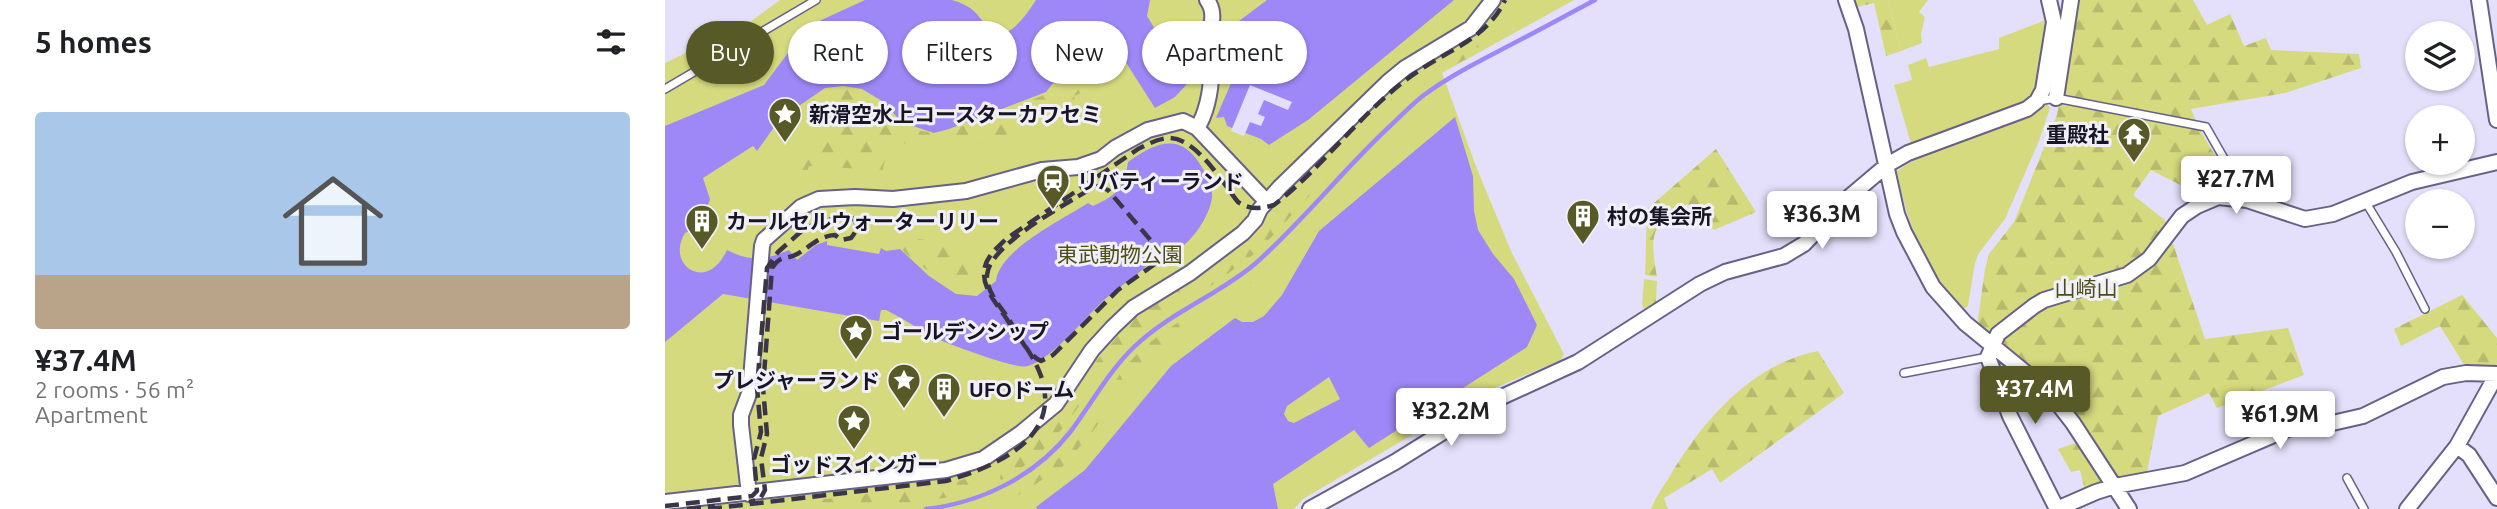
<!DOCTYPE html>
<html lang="en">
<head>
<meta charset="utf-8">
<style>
  body { margin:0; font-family:Ubuntu,"Noto Sans JP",sans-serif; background:#f6f6f6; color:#202124; height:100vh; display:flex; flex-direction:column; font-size:26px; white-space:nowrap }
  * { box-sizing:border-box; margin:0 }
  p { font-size:23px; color:#757577 }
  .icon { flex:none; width:38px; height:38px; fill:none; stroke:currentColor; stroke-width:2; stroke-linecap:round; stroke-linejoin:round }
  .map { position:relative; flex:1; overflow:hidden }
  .drawer { display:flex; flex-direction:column; background:#fff; width:665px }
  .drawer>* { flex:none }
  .top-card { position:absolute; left:21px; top:21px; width:665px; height:63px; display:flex; gap:14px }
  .tools { position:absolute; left:1740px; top:21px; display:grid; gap:14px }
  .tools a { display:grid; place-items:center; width:70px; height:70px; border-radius:50%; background:#fff; box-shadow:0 2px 5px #0004; font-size:35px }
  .price { position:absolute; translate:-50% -60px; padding:0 16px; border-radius:7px; background:#fff; color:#222; font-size:23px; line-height:46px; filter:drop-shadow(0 2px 4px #0008) }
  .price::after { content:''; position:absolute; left:50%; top:42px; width:21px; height:16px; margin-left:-10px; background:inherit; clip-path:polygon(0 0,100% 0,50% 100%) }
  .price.current { background:#575927; color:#fff }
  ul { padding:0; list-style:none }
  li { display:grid; align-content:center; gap:14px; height:371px; padding:0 35px }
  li+li { border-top:2px solid #e0e0e0 }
  li span { display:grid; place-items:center; height:217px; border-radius:7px; color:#555 }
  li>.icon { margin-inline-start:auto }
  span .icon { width:126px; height:126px; fill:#fffc; stroke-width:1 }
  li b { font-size:30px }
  h2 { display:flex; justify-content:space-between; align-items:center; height:84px; padding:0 35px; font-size:30px }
  .pill { padding:0 24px; border-radius:32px; background:#fff; box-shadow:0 2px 5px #0004; font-size:24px; line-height:63px }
  .pill.current { background:#575927; color:#fff }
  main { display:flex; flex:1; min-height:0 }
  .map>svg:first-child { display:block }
</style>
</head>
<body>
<main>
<section class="drawer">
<h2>5 homes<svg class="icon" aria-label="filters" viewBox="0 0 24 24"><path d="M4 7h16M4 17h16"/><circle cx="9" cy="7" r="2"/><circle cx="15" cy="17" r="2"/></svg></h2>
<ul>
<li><span style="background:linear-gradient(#a9c7e8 75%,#b9a48a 0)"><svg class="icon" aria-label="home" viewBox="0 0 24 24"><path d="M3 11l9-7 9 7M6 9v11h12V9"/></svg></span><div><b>¥37.4M</b><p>2 rooms · 56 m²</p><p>Apartment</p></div></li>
</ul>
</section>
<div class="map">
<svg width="1832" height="509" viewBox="0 0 1832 509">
  <defs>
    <pattern id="forest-firs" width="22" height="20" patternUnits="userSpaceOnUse" patternTransform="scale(1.75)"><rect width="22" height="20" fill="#d5da7e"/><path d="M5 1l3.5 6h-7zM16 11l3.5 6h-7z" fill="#b6ba6d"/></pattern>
  </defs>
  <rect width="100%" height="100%" fill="#e4e0fb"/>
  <path fill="#d5da7e" d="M115,0H909L777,73L812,169L846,251L899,354L896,360L820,392L638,499L629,509H0V63L85,22Z
    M1223,0H1263L1254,12L1260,17L1256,34L1257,43L1236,51Z
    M1383,19L1372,89L1361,102L1349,109L1246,144L1229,85L1247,80L1243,65L1261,58L1264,67L1334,49V38Z
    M1382,104L1385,108L1374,141L1340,219L1314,253L1310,263L1303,306L1298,309C1259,272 1242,223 1232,171C1267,146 1309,138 1349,122C1360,118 1371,105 1382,104Z"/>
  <path fill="url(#forest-firs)" d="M1189,0H1223L1236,51L1221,56L1209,3L1192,7Z
    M1411,0H1528L1542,25L1565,14L1579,46L1601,38L1606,50L1694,54L1696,68L1620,93L1526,109L1536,132L1570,189L1568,194L1549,192L1537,196L1486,170L1468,195L1500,220L1540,339L1623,328L1639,375L1552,408L1544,393L1493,416L1482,472L1458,480L1452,478L1412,416L1391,389L1314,329L1313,319L1320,269L1324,254L1349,222L1392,115Z
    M811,42L816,51L777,72L751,91L649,191L599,245L587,232L741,85Z
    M432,49L436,61L417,77L421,91L409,96L410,99L385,108L386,113L348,126L350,132L306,146L295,139L286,138C259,141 222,136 218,170L144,166L139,183L134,179L131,166L135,147L149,149L154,114L143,111L145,102C150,98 157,92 163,90C182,84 204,91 218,105C222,109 225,114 229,117C244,131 266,135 285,131L382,94L398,72L403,61L415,52Z
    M1051,149L1091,212L1049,230L1023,204C984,222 985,238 992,277L980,275L982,209Z
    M248,238L297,246L310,294L292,293L240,253L237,248Z
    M578,241L589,254C568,270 546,286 524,301C502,314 480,324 462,343C417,391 399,448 336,480L331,467L361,446L380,430L399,408L432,360L469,318L531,278Z
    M600,266L603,269L562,302L492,350L478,363L426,434L398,466L346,500L343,494C372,480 401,455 420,428C437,404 450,376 472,354C509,318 560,300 600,266Z
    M979,279L992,281L991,302L979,309L977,304Z
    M1797,295L1832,338V364L1829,367L1800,366L1775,326L1736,346L1729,329Z
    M1153,351L1179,393L1055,483L1047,469L999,498L1003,509H986C990,498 998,487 1005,476C1038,420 1087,364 1153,351Z
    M1413,442L1438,479L1436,483L1420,491L1415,470L1406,472L1393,449Z
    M316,474L322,488C254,509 149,509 75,509L280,485Z"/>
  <path fill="#9e87f6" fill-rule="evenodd" d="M200,0H287C314,8 313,18 329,36C348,35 362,14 371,0H485L482,16L523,83L510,97L490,108L453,50L445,45L414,50L401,59L397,72L381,92L284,129L269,133L248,126L232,117L217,101L197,89L178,86L160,88L115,119L92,151L88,146L38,178L45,199L36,226L20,233C0,265 42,294 62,250C85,262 101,260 124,250L132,260L151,245L162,241V245L214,254L216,248L221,251L235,249L264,276L291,294L312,296L331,281C335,249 397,220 423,203L428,206C452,195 459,189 463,162C494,140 518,132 539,171C543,178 548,188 547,197C545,219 516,261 492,254C483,269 450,289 436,303C417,321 388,358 363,366C353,370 296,348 282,343C261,334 241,320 221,310H216L214,321L58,294L0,342V126L99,85L132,41L150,23Z
    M602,0H789L643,120L604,145L596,139L562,126L559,117L551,118L570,74L564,54L558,41L570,24Z
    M790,117L808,176L809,211L813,230L828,254L849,279L872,325L862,347L704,448L689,430L608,484L613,509H372L371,507L420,470L506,366L570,318L577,322H588L599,316L617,295L654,231ZM664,377L675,399L629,423L623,421L619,414L622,406Z"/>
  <path fill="#e4e0fb" d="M585,85L627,102L623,110L599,100L593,114L600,117L596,126L585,122L579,136L566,131Z"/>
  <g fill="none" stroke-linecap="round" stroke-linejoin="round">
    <path stroke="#9e87f6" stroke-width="4.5" d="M261,509C316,503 371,476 406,431C427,403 444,371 469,347C505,312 554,295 591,263C637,222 678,170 724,127C736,116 747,104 759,95C782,78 807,65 832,52C865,35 898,17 930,0"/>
    <defs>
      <path id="lane" d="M0,89L151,0
        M1373,101L1391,98L1541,127L1582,199
        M1700,201L1731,252L1760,309
        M1239,373L1323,357
        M1682,478L1699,509"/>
      <path id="street" d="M1181,0L1191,29L1232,214L1239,232L1268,287L1300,323L1383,391L1408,423L1464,509
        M1814,0L1832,120
        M1391,98L1406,0
        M532,128C541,115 546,91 546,75C545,68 542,61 541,53C540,35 555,18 542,0
        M1792,446L1804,455L1832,498
        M84,494L76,425V415L85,391L97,246L99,240L136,207L154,199L190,197L228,199L301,191L377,170L413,167L436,159L450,148L483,130L518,121L532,128L601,201
        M0,502L281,470L318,459L356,433L391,404L427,350L448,327L468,308L525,273L578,233L590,220L595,209L615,187L723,82L740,68L806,28L828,0
        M645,509L730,462L828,401L913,362L1035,284L1060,272L1119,256L1139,244L1183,198L1222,165L1243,153L1362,109L1372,101L1378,90L1389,22L1384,0
        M1392,509L1345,416L1323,357L1333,334L1369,306L1379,300L1462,275L1484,259L1517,216L1532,206L1553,197L1582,200L1640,219L1668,214L1747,182L1832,162
        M1392,509L1431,492L1450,486L1520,473L1625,428L1663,424L1698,416L1778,377L1801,373L1832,374
        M1742,509L1792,446L1832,374"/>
    </defs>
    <use href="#lane" stroke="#676187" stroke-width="10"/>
    <use href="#street" stroke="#676187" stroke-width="18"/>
    <use href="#lane" stroke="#fff" stroke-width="7"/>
    <use href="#street" stroke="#fff" stroke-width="14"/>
    <path stroke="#3a3648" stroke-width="4.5" stroke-dasharray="14 7" stroke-linecap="butt" d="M432,186L443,190L493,249L495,252L490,264L453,290L388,355L376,361C361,354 352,332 343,318C335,306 321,291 322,275C324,245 400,205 425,189Z
      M0,506L87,496L92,491L89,459L96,432L92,388L102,268L113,252L140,228L179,215C193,217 195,228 186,238L176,240L170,235C152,236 145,248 130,255C119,260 116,255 107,268L98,388L102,434L96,458L100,490L95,499L84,502
      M22,509L50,506
      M43,509L281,481C329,467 398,439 376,376C369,356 355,339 343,321C335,308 319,291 319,274C319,258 331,249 341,239L473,149C483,144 494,138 505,138C532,139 557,182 573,202C586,210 595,209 609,205C660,166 701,105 755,70C786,49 823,37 840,0"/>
  </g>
  <defs>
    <symbol id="sight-pin" viewBox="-11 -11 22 30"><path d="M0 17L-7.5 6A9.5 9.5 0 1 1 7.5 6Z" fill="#575927" stroke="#f1f0f9"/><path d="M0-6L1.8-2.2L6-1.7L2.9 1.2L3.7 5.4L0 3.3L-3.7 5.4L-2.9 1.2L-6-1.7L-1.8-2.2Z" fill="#fff"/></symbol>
    <symbol id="temple-pin" viewBox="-11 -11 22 30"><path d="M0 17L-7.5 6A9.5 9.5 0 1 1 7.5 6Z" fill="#575927" stroke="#f1f0f9"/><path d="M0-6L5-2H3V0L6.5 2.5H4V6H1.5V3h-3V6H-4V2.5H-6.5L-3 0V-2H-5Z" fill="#fff"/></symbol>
    <symbol id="station-pin" viewBox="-11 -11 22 30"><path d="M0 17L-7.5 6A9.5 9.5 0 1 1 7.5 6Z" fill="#575927" stroke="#f1f0f9"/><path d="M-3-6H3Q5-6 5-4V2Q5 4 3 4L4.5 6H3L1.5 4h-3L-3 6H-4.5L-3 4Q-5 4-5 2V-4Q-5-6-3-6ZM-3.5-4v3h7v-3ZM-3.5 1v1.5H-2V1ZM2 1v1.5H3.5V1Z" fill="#fff"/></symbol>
    <symbol id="building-pin" viewBox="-11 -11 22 30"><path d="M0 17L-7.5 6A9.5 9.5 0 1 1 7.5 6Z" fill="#575927" stroke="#f1f0f9"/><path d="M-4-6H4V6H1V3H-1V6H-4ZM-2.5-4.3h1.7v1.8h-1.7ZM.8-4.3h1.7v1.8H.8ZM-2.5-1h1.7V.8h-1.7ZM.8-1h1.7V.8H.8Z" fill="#fff"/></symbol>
  </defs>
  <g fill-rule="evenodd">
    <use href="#sight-pin" x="101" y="95" width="38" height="52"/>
    <use href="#temple-pin" x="1450" y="115" width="38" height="52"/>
    <use href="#station-pin" x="369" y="162" width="38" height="52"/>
    <use href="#building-pin" x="899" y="197" width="38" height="52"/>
    <use href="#building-pin" x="18" y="202" width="38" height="52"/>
    <use href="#sight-pin" x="172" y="312" width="38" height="52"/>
    <use href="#sight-pin" x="220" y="361" width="38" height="52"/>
    <use href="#building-pin" x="260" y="370" width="38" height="52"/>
    <use href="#sight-pin" x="170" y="402" width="38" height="52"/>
  </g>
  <g text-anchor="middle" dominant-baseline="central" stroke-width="6" stroke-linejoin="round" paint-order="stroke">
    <g font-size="21" font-weight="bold" fill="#181525" stroke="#f1f0f9" text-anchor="start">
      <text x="144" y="114">新滑空水上コースターカワセミ</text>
      <text x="1444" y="134" text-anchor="end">重殿社</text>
      <text x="412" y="181">リバティーランド</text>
      <text x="942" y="216">村の集会所</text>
      <text x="61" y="221">カールセルウォーターリリー</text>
      <text x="216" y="331">ゴールデンシップ</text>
      <text x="215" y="380" text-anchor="end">プレジャーランド</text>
      <text x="304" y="389">UFOドーム</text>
      <text x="189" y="464" text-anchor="middle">ゴッドスインガー</text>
    </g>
    <g font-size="21" fill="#4c4e17" stroke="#f1f0f9">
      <text x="455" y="254">東武動物公園</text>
      <text x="1421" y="288">山崎山</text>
    </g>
  </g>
</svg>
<div class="tools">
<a><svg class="icon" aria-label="layers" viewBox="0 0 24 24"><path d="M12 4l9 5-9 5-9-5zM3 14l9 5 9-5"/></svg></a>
<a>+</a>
<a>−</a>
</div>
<b class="price" style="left:1571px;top:216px">¥27.7M</b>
<b class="price" style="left:1157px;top:251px">¥36.3M</b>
<b class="price current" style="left:1370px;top:426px">¥37.4M</b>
<b class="price" style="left:786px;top:448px">¥32.2M</b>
<b class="price" style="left:1615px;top:451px">¥61.9M</b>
<div class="top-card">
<a class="pill current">Buy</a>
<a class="pill">Rent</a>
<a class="pill">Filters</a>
<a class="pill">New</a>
<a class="pill">Apartment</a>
</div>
</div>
</main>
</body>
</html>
